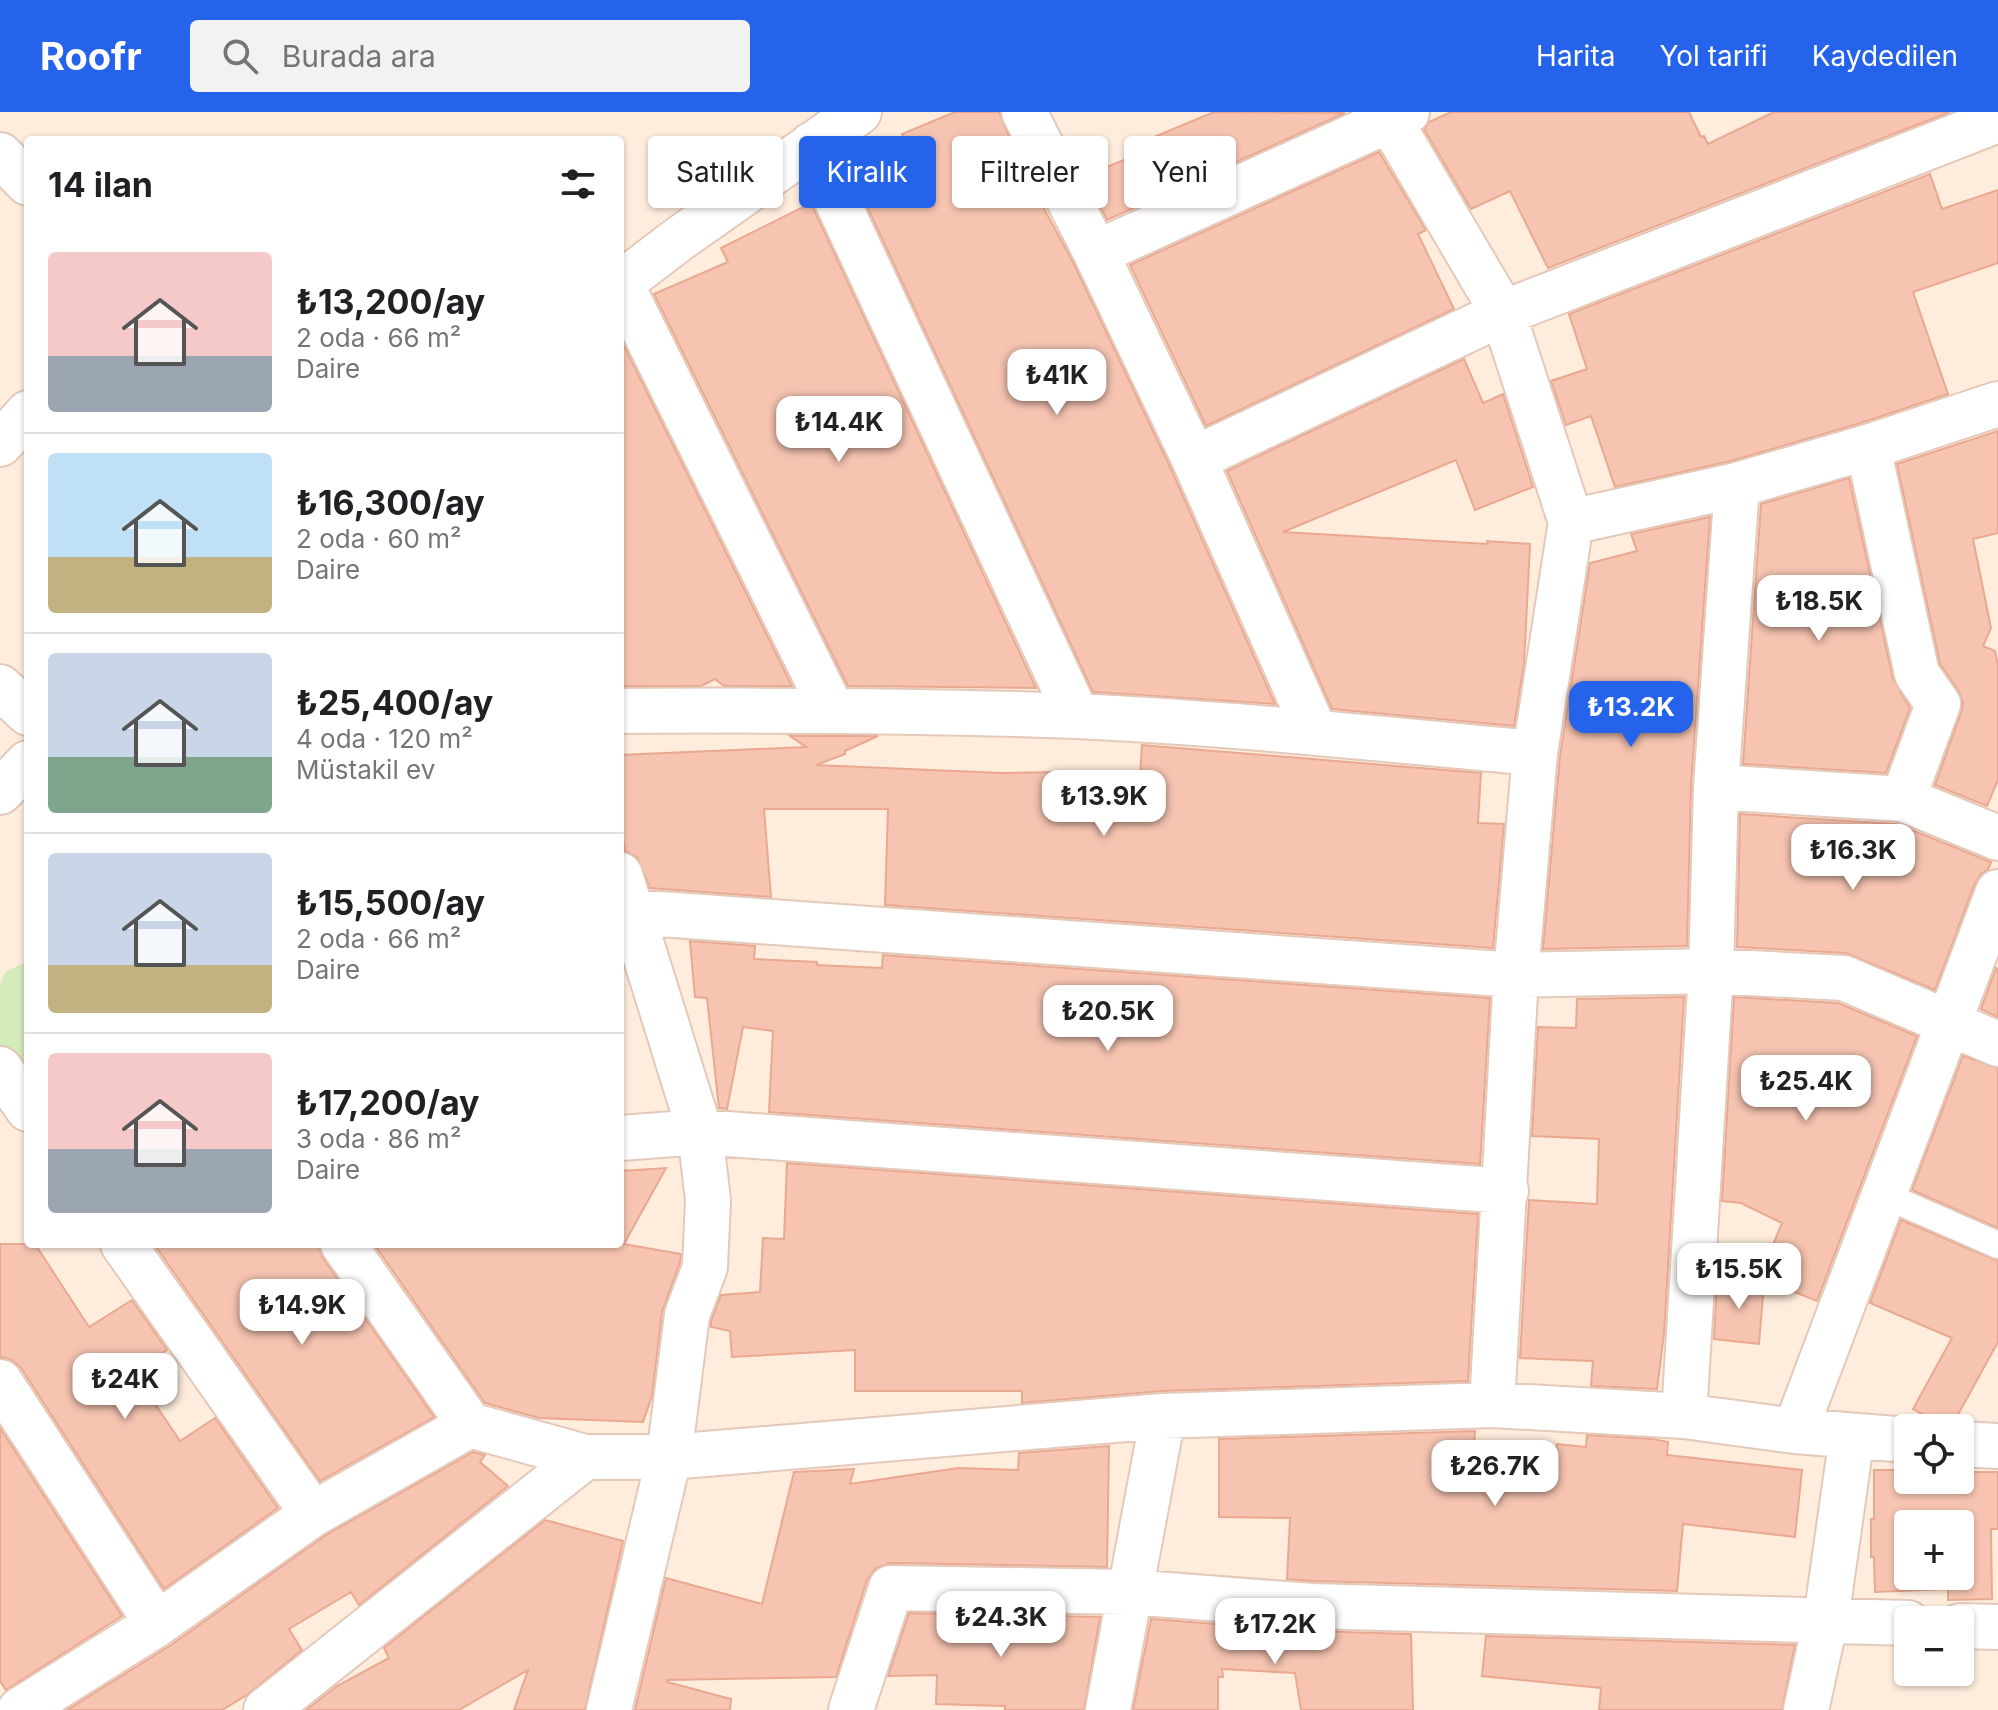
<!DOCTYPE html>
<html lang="tr">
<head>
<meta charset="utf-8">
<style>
  body { margin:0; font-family:Inter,sans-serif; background:#f2f2f2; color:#202124; height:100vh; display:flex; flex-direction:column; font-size:30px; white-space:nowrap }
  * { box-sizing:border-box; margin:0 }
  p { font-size:26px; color:#757577 }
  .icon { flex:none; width:44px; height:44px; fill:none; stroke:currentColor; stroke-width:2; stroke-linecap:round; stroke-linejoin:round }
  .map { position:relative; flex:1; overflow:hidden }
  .details { position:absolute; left:24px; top:24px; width:600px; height:1112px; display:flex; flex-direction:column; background:#fff; border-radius:8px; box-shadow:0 2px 6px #0004 }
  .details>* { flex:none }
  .guide { position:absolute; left:648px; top:24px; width:760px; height:72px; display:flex; gap:16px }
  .controls { position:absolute; left:1894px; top:1302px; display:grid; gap:16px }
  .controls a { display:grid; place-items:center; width:80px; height:80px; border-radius:8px; background:#fff; box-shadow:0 2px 6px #0004; font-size:40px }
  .price { position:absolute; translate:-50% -68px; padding:0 18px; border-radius:16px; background:#fff; color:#222; font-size:26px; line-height:52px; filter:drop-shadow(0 2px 4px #0008) }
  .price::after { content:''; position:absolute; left:50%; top:48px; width:24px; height:18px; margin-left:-12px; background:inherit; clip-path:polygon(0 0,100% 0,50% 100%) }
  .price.current { background:#2563eb; color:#fff }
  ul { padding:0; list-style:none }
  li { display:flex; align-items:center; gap:24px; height:200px; padding:0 24px }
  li+li { border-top:2px solid #e0e0e0 }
  li span { display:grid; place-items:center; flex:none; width:224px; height:160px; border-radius:8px; color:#555 }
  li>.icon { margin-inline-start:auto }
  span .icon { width:96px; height:96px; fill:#fffc; stroke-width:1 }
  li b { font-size:34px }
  h2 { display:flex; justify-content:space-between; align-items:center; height:96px; padding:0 24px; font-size:34px }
  .tag { padding:0 28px; border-radius:8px; background:#fff; box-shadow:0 2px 6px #0004; font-size:28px; line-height:72px }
  .tag.current { background:#2563eb; color:#fff }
  header { display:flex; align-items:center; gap:48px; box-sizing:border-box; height:112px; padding:0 40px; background:#2563eb; color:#fff }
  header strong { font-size:38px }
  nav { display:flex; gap:44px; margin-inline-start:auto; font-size:28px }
  .search { width:560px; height:72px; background:#f2f2f2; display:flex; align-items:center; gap:20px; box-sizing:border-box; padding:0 28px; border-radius:8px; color:#757577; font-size:30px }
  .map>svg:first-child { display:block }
</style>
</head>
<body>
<header>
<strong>Roofr</strong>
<div class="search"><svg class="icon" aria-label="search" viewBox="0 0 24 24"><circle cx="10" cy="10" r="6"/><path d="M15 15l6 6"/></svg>Burada ara</div>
<nav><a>Harita</a><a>Yol tarifi</a><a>Kaydedilen</a></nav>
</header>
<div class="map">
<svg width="1998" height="1598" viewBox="0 0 1998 1598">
  <rect width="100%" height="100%" fill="#feeddc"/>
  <path fill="#d4ecba" d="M28,849V971L0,933V873L5,860Z"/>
  <path fill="#f6c4b1" stroke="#eaa890" stroke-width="2" fill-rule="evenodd" d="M955,0H999L1023,58L1074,152L1171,357L1275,592L1093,580L852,62L909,38L902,22Z
    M1214,0L1345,1L1107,108L1085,64L1158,34L1154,25Z
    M1451,0H1689L1701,25L1704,24L1708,32L1774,0H1950L1548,156L1510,79L1471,97L1424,17L1429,10Z
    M1379,40L1426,118L1418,122L1454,197L1206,314L1130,153Z
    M1930,62L1942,97L1998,78V151L1913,180L1948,282L1861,311L1731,349L1615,375L1591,304L1566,313L1551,269L1587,257L1569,202Z
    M811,91L1036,576L848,574L654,182L728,150L721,136Z
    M620,226L792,574H724L715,567L701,574H620Z
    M1464,247L1483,291L1503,282L1533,375L1475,398L1456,348L1283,420L1488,432L1487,429L1530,432L1524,552L1514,614L1332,597L1227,359Z
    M1998,319V421L1973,427L1991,516L1983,534L1995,539L1998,553V668L1987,694L1935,673L1961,601L1963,590L1958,578L1940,552L1897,352Z
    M1849,366L1893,567L1910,596L1886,661L1743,652L1761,392Z
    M1710,405L1691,673L1687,834L1543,837L1560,644L1590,451L1637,439L1631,422Z
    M790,624H878L845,639V642L816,653L1001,661L1063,660L1140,664L1142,633L1481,661L1478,711L1504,712L1493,836L885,793L888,697H764L771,785L650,776L637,745L625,739L620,710V643L806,635Z
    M1740,702L1897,712L1991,750L1988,758L1982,761L1975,771L1935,878L1846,841L1737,835Z
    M690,829L755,834L754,847L817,850V853L882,856L883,843L1490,886L1480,1052L769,1000L773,919L743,915L727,997L719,996L707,886L695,885Z
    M1996,856L1998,857V905L1981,897Z
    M1684,885L1664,1222L1657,1277L1591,1274L1593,1249L1520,1246L1529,1088L1597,1092L1599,1027L1532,1024L1538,915L1576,916L1577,887Z
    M1734,885L1838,891L1917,924L1817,1189L1759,1166L1782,1111L1741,1091L1722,1089Z
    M1963,944L1998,956V1116L1912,1078Z
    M787,1051L1478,1102L1468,1269L1162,1279L1022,1291V1279H855V1238L732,1245L730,1219L711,1215V1209L721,1183L760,1180L763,1126L784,1127Z
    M666,1056L624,1132L681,1142L680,1150L662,1200L652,1284L643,1310L539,1306L485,1291L374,1132H620V1059Z
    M1901,1108L1998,1149V1230L1955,1308L1944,1314L1913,1297L1952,1226L1870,1191Z
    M0,1132H35L89,1215L132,1188L167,1238L133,1259L180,1329L215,1306L278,1396L164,1477L21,1256L12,1248L0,1245Z
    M154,1132H318L323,1146L434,1305L320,1369Z
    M1717,1167L1764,1171L1759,1232L1714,1227Z
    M0,1316L122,1504L6,1578L0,1569Z
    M1475,1319L1474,1333L1556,1336L1557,1332L1586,1335L1587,1323L1653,1327L1668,1330L1667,1343L1802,1358L1795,1425L1683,1412L1677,1479L1313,1469L1287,1467L1290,1406L1219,1405V1327Z
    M1109,1334L1107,1455L890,1451L876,1456L867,1468L836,1565L667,1568V1570L731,1587L730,1598H635L666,1466L762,1492L794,1360L854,1357L850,1372L958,1356L1018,1358L1019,1341Z
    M473,1340L485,1343L480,1350L508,1374L359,1493L351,1480L289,1517L302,1538L247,1583L222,1598H67L171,1533L326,1423Z
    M1874,1358H1908V1368H1960V1360H1998V1417H1991L1992,1487L1948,1488V1477L1875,1480L1874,1445H1871V1407H1874ZM1908,1412H1960V1464H1908Z
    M545,1408L623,1429L585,1598H514L528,1558L459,1598H306L337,1574L389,1546L384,1536Z
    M909,1501L1100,1505L1084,1598H1005V1594L936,1592L937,1563L888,1564Z
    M1151,1507L1310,1519L1411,1522L1413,1598H1301L1295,1561L1222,1557L1223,1565H1218V1598H1133Z
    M1486,1524L1795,1533L1782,1598H1599L1601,1576L1482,1564Z"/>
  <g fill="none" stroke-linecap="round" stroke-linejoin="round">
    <defs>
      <path id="lane" d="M1884,1083L1998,1133"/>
      <path id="street" d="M1024,0L1096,141L1194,347L1315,620
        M1385,0L1503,201L1571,410L1535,641L1516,863L1492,1293
        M811,33L1077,604
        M0,43L28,71
        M1096,141L1407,0
        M620,172L679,127L859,0
        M621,172L832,598
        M0,332L28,301
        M1868,335L1917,562L1938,592L1903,687
        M1194,347L1503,201L1998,8
        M1571,410L1737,373L1868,335L1998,292
        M0,575L28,601
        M620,599C772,598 924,598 1075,604C1229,611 1382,627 1535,641
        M1716,675L1903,687L1998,726
        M0,680L28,651
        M620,763L700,1020L1506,1079
        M620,803L632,800L1516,863L1711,859L1844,866L1998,932
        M0,957L28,997
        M123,1132L313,1402
        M343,1132L470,1313
        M0,1270L157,1512
        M1684,1304L1711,859L1716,675L1737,373
        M1795,1319L1998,780
        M1960,1332L1998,1334
        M1960,1514L1998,1515
        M20,1598L157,1512L313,1402L470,1313L585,1345
        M266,1598L585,1345H669L1163,1304L1492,1293L1684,1304L1795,1319L1908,1328
        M609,1598L669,1345L687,1203L705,1155L708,1088L700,1020L620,1026
        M851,1598L891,1476L1129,1480L1312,1494L1908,1511
        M1108,1598L1163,1304
        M1806,1598L1826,1507L1852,1324"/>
    </defs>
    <use href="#lane" stroke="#e4c9bb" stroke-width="30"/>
    <use href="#street" stroke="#e4c9bb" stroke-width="48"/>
    <use href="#lane" stroke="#fff" stroke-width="26"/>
    <use href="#street" stroke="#fff" stroke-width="44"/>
  </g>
</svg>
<div class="controls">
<a><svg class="icon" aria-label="locate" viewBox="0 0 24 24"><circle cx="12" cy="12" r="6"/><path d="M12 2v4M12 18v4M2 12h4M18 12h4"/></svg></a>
<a>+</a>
<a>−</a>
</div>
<b class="price" style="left:1057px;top:305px">₺41K</b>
<b class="price" style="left:839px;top:352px">₺14.4K</b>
<b class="price" style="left:1819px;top:531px">₺18.5K</b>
<b class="price current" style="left:1631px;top:637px">₺13.2K</b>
<b class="price" style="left:1104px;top:726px">₺13.9K</b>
<b class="price" style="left:1853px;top:780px">₺16.3K</b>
<b class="price" style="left:1108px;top:941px">₺20.5K</b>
<b class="price" style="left:1806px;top:1011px">₺25.4K</b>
<b class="price" style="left:1739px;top:1199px">₺15.5K</b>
<b class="price" style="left:302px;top:1235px">₺14.9K</b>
<b class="price" style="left:125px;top:1309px">₺24K</b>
<b class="price" style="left:1495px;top:1396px">₺26.7K</b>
<b class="price" style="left:1001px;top:1547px">₺24.3K</b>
<b class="price" style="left:1275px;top:1554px">₺17.2K</b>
<div class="guide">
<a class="tag">Satılık</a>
<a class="tag current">Kiralık</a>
<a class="tag">Filtreler</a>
<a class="tag">Yeni</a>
</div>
<section class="details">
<h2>14 ilan<svg class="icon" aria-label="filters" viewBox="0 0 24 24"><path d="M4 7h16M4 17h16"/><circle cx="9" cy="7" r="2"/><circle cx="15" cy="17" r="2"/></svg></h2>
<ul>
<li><span style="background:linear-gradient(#f6c9c9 65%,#9aa5b1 0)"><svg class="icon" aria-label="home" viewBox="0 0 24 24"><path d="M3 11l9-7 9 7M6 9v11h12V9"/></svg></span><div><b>₺13,200/ay</b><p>2 oda · 66 m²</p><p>Daire</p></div></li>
<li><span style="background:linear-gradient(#bfe0f5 65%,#c2b280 0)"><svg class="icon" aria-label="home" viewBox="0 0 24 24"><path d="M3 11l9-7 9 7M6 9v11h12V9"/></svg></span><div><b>₺16,300/ay</b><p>2 oda · 60 m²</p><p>Daire</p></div></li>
<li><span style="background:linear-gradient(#c9d6e8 65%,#7fa58c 0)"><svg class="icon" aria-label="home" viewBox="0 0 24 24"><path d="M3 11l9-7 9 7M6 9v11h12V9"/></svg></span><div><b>₺25,400/ay</b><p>4 oda · 120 m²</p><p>Müstakil ev</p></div></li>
<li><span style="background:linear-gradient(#c9d6e8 70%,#c2b280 0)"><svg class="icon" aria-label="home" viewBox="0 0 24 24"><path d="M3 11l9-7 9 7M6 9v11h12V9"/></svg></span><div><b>₺15,500/ay</b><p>2 oda · 66 m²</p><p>Daire</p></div></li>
<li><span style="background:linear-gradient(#f6c9c9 60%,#9aa5b1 0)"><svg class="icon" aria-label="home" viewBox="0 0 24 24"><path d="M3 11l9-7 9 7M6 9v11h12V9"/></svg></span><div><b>₺17,200/ay</b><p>3 oda · 86 m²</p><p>Daire</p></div></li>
</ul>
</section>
</div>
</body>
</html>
